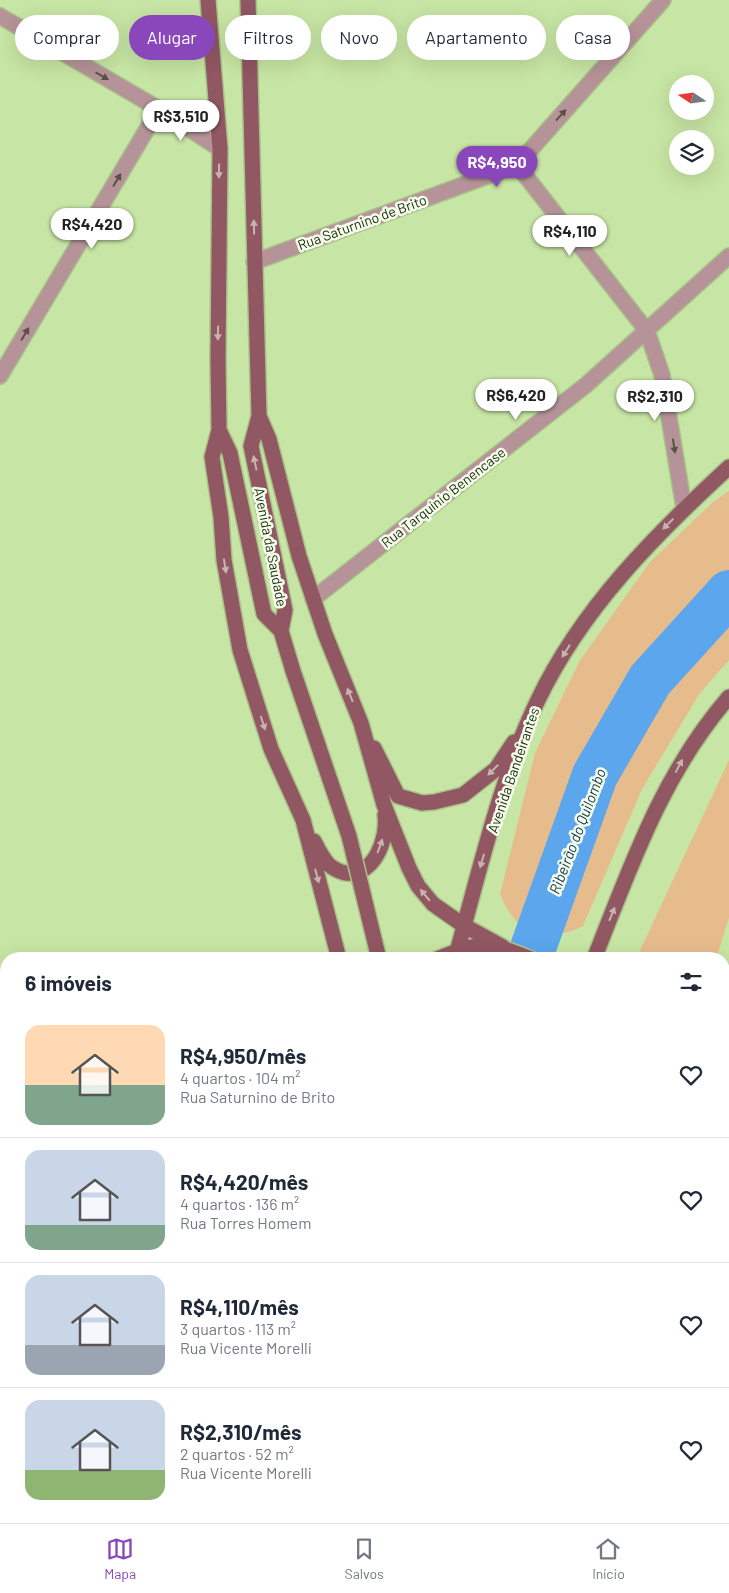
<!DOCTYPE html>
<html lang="pt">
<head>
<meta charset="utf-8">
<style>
  body { margin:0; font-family:Barlow,sans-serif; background:#f6f6f7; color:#1f2937; height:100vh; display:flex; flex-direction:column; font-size:19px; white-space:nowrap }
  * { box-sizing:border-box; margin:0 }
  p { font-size:16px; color:#747a83 }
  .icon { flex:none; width:28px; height:28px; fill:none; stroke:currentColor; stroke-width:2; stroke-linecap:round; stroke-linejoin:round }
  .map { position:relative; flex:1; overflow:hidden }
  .side { position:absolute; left:0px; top:952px; width:730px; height:571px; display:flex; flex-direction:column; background:#fff; border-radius:20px 20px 0 0; box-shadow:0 5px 20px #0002 }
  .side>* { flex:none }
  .hud { position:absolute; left:15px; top:15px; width:700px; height:45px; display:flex; gap:10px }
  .needle { width:32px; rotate:283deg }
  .buttons { position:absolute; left:669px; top:75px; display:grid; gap:10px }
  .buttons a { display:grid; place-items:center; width:45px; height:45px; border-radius:50%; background:#fff; box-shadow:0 5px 20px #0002; font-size:25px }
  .price { position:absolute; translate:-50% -42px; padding:0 11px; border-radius:18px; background:#fff; color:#222; font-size:16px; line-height:32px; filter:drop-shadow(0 1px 2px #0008) }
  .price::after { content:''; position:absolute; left:50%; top:30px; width:15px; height:11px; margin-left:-8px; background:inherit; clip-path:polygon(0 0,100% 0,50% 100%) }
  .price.selected { background:#8a47bb; color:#fff }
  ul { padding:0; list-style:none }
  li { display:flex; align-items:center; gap:15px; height:125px; padding:0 25px }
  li+li { border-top:1px solid #e0e1e3 }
  li span { display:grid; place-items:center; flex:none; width:140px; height:100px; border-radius:15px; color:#555 }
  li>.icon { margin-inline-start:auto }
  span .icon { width:60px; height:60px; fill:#fffc; stroke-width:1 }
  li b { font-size:21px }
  h2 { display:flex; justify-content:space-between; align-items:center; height:60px; padding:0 25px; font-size:21px }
  .chip { padding:0 18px; border-radius:22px; background:#fff; box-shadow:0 5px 20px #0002; font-size:18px; line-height:45px }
  .chip.selected { background:#8a47bb; color:#fff }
  .dock { display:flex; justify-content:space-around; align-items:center; height:70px; border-top:1px solid #e0e1e3; background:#fff; font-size:14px; color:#747a83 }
  .dock a { display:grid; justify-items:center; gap:2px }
  .dock .selected { color:#8a47bb }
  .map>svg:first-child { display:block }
</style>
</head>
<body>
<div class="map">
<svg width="729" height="1523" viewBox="0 0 729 1523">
  <rect width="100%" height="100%" fill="#c7e5a4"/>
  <path fill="#e7bc8d" d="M729,491V660L700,693L642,789L583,926C544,945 516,934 500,894L535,753L579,662L650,562L712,503Z
    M729,760V918L716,959H636Z
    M724,1356L729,1360V1523H663L661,1518H724Z"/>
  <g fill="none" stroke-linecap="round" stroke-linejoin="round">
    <path stroke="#5ba6ec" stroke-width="46" d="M529,959L595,775L650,680L729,593
      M296,1523L300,1518"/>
    <defs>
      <path id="minor" d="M0,16L159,109L220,149
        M517,165L647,331L662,375L684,508
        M254,262L517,165L663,0
        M0,376L159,109
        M313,599L586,385L729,256
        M724,1229L729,1215
        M724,1321L729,1334
        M633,1518L634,1523"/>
      <path id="major" d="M208,0L220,149L218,359L219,430L230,453L264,614L281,631
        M248,0L259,416L251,446L285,610L281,631L293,671
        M259,416L269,439L299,556L325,634L361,723L384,805L409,868L418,886L433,904L463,925L503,947
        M219,430L212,457L221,517L224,560L240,650L271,749L303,820L339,959
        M374,748L398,796L422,803L434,802L463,795L496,769L514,742
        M314,841C318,849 322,858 329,865C334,869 340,872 346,873C375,876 388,838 385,815
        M437,959C481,941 488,941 531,959
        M455,959C479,874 500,778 538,700C582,608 655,535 729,467
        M594,959C631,866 662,774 729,697
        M0,999L6,1001
        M724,1027L729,1029
        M153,1523L164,1518
        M387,1523L390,1518
        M407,1523L408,1518
        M451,1523L452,1518"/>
    </defs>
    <use href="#minor" stroke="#a8c289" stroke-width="18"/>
    <use href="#major" stroke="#a8c289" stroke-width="18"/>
    <use href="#minor" stroke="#b59398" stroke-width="15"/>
    <use href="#major" stroke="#915762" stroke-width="15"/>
    <defs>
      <path id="major-bridge" d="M293,671L349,836L379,959"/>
    </defs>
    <use href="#major-bridge" stroke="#a8c289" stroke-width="18" stroke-linecap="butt"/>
    <use href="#major-bridge" stroke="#915762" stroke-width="15"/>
  </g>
  <defs><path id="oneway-solid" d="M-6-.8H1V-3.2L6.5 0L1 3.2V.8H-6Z" transform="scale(1.25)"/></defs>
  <g fill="#595144">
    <use href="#oneway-solid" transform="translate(102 76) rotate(30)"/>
    <use href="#oneway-solid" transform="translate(561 115) rotate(-48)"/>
    <use href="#oneway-solid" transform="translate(117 180) rotate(-59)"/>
    <use href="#oneway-solid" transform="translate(25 334) rotate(-59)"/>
    <use href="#oneway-solid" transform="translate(674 446) rotate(81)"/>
  </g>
  <g fill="#c8b3ad">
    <use href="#oneway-solid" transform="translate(219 171) rotate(91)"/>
    <use href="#oneway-solid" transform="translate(254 227) rotate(-91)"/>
    <use href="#oneway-solid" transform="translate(218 333) rotate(91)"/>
    <use href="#oneway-solid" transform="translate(255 463) rotate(-102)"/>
    <use href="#oneway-solid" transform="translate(668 524) rotate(135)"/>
    <use href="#oneway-solid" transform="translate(225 566) rotate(81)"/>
    <use href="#oneway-solid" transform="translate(566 651) rotate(122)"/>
    <use href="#oneway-solid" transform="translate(350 695) rotate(-112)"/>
    <use href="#oneway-solid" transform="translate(263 723) rotate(72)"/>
    <use href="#oneway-solid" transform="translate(679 766) rotate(-62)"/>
    <use href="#oneway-solid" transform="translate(493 770) rotate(135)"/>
    <use href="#oneway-solid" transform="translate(380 846) rotate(-70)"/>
    <use href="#oneway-solid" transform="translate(482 861) rotate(106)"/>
    <use href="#oneway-solid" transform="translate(317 876) rotate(75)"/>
    <use href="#oneway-solid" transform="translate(425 895) rotate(-130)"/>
    <use href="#oneway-solid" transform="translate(612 914) rotate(-68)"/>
  </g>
  <g text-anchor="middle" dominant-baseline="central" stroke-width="5" stroke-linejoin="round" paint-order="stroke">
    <g font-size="14" fill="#1b250c" stroke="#f5feeb">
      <text transform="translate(362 222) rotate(-20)">Rua Saturnino de Brito</text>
      <text transform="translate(443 497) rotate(-38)">Rua Tarquínio Benencase</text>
      <text transform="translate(271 547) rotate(79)">Avenida da Saudade</text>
      <text transform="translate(513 770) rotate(-71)">Avenida Bandeirantes</text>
    </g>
    <g font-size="15" font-style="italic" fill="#143450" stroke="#f5feeb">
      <text transform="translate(577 831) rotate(-69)">Ribeirão do Quilombo</text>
    </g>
  </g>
</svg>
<div class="buttons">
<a><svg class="needle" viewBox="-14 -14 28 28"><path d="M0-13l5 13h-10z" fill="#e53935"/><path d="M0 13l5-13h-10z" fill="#747a83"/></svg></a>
<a><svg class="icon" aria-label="layers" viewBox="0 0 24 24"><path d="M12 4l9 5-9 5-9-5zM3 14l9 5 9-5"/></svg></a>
</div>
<b class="price" style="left:181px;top:142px">R$3,510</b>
<b class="price selected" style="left:497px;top:188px">R$4,950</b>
<b class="price" style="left:92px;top:250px">R$4,420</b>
<b class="price" style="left:570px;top:257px">R$4,110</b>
<b class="price" style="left:516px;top:421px">R$6,420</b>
<b class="price" style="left:655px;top:422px">R$2,310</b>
<div class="hud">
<a class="chip">Comprar</a>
<a class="chip selected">Alugar</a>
<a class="chip">Filtros</a>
<a class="chip">Novo</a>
<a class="chip">Apartamento</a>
<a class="chip">Casa</a>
</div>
<section class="side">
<h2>6 imóveis<svg class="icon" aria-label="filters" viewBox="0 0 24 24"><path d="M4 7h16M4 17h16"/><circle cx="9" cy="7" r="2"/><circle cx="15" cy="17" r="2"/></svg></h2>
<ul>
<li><span style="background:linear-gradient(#ffd9b3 60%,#7fa58c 0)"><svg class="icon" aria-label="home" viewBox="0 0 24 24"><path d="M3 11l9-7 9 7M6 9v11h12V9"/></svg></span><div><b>R$4,950/mês</b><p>4 quartos · 104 m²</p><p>Rua Saturnino de Brito</p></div><svg class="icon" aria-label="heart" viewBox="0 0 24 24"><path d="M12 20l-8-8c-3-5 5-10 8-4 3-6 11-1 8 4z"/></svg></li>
<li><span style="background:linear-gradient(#c9d6e8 75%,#7fa58c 0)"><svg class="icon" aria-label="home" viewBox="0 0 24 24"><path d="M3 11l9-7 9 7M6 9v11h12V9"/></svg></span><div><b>R$4,420/mês</b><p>4 quartos · 136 m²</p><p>Rua Torres Homem</p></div><svg class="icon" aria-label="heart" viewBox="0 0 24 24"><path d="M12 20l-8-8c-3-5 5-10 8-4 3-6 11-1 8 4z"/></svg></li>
<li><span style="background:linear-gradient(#c9d6e8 70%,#9aa5b1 0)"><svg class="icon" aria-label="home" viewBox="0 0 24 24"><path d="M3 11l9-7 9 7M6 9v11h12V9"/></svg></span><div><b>R$4,110/mês</b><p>3 quartos · 113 m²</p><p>Rua Vicente Morelli</p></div><svg class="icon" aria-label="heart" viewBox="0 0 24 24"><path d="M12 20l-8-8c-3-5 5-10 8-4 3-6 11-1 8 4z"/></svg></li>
<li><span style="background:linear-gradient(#c9d6e8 70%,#8fb573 0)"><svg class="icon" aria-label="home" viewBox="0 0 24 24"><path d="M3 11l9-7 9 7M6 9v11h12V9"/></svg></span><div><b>R$2,310/mês</b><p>2 quartos · 52 m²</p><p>Rua Vicente Morelli</p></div><svg class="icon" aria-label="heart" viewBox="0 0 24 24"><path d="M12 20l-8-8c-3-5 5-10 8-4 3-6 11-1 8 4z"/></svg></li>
</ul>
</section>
</div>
<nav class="dock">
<a class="selected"><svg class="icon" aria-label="map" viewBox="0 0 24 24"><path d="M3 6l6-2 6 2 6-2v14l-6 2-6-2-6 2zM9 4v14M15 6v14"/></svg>Mapa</a>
<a><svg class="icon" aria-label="saved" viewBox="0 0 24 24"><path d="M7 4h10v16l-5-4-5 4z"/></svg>Salvos</a>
<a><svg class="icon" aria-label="home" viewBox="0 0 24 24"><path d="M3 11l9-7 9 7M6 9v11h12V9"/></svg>Início</a>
</nav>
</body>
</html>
